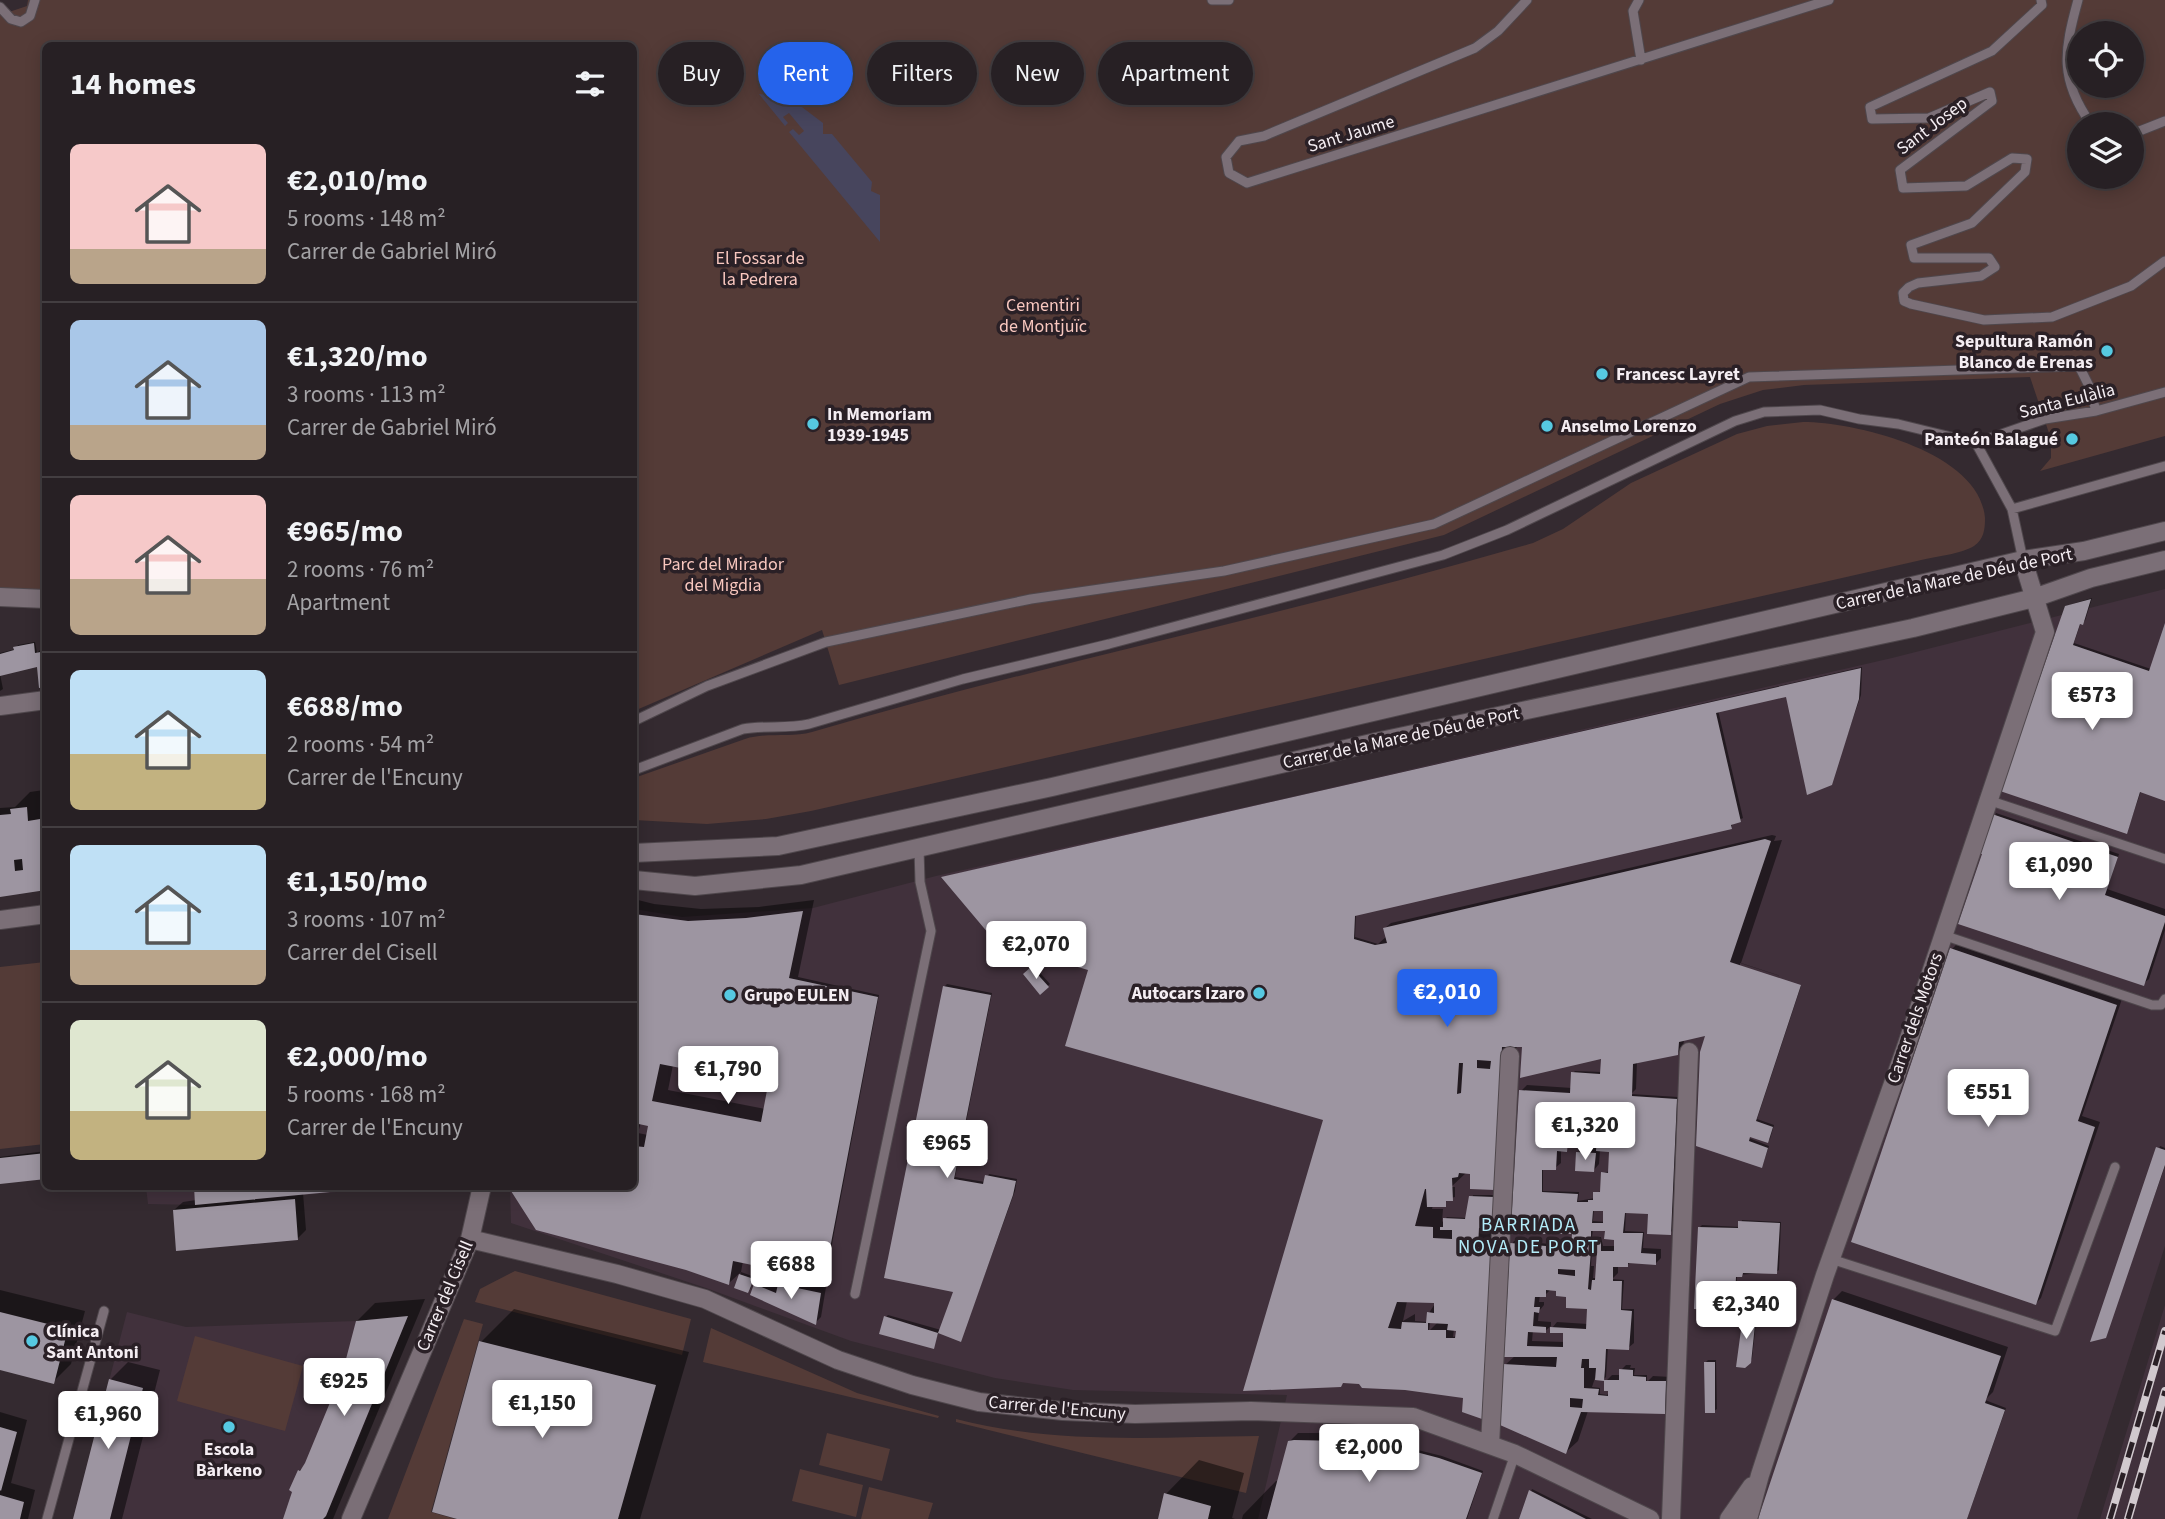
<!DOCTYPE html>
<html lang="en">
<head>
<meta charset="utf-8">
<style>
  body { margin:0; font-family:"Source Sans 3",sans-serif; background:#2f282c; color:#f1f3f6; height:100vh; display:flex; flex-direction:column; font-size:26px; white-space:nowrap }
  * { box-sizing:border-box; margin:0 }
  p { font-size:23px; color:#a4a3a6 }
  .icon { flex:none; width:38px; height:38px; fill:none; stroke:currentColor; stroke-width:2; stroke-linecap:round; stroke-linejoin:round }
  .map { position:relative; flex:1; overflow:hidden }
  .drawer { position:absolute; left:42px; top:42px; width:595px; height:1148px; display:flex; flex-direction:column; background:#272024; border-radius:10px; box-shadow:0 4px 18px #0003,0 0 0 2px #433e41 }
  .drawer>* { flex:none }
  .top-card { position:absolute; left:658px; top:42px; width:665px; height:63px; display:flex; gap:14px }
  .controls { position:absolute; left:2067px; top:21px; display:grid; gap:14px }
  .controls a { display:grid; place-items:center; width:77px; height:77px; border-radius:50%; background:#272024; box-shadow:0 4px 18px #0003,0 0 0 2px #433e41; font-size:35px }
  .price { position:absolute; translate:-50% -60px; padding:0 16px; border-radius:7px; background:#fff; color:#222; font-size:23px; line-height:46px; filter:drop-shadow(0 2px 4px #0008) }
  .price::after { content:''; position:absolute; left:50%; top:42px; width:21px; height:16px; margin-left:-10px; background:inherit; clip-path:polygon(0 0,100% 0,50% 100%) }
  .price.on { background:#2563eb; color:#fff }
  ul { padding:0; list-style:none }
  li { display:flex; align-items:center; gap:21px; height:175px; padding:0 28px }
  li+li { border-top:2px solid #433e41 }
  li span { display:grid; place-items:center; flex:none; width:196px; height:140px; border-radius:10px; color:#555 }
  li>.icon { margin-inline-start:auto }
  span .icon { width:84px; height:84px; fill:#fffc; stroke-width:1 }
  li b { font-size:30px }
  h2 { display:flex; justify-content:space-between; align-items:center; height:84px; padding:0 28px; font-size:30px }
  .chip { padding:0 24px; border-radius:32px; background:#272024; box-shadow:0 4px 18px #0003,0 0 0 2px #433e41; font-size:24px; line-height:63px }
  .chip.on { background:#2563eb; color:#fff }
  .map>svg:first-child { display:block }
</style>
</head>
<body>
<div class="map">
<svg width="2165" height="1519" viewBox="0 0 2165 1519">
  <rect width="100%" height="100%" fill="#342a30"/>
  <path fill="#41313c" d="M2165,589V1246L2077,1519H1258L1287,1395L1073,1390L995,1378L851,1341L706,1288L511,1223L510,1187L634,1186V909L682,917L813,908L936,876L1286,798L1892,658Z
    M146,1187H392L195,1205L148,1204Z
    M2165,1305V1519H2100L2113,1476Z
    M127,1312L186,1327L356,1321L408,1316L339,1488L323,1519H73Z"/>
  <path fill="#543b37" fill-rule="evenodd" d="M28,0H2165V436L2040,471L2051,458V439L2030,377L1804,385L1763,390L1720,404L1444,535L839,685L822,630L634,711V46H46L45,603L0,600V15L27,6ZM2079,33H2132V86H2079ZM2079,124H2132V177H2079Z
    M1803,422C1856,422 1980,452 1985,518C1985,529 1984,539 1974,546C1961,554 1933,557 1917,561L811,811L766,819L707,824L634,820V778L745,739C767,732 790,738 812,732C1051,662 1295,613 1533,543L1563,529L1631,483L1737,434L1767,426Z
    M45,962V1144L0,1149V967Z
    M515,1271L691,1319L682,1355L475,1302L480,1289Z
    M464,1319L483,1324L431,1512L455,1519H388Z
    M711,1328L857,1393L939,1416L938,1418L703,1362Z
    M195,1336L303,1366L285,1431L177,1401Z
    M956,1419C1056,1445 1156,1437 1259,1436L1246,1493L956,1422Z
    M827,1433L890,1449L882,1481L819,1465Z
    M800,1469L863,1485L856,1517L792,1501Z
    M869,1487L933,1503L928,1519H861Z"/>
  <path fill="#47455d" d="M759,94L785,96L787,100L790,98L823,123V134H832L872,182L871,191L880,195V242L789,132L793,129L799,135L804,131L789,113L783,117L788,123L785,126Z"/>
  <path fill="#0007" fill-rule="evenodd" d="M2092,598L2085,621L2081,622L2074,643L2151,669L2165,627V799L2141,791L2127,832L2002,790L2066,606Z
    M35,642L37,653L46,644V685L38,665L0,674L3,689L0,691V653L16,649L18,645Z
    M1862,667L1861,695L1831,783L1787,695L1718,710L1743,818L1733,823L1731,828L1356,914L1355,937L1378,944L1387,936L1385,928L1391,923L1772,835L1776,836L1774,841L1782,840L1741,963L1802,983L1740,963V967L1801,986L1757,1119L1774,1125L1770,1139L1767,1141L1745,1133L1744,1136L1769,1146L1763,1164L1761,1166L1697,1145L1708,1034L1684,1039L1683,1047L1678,1053L1637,1061L1636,1089L1631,1094L1678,1097L1672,1231L1670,1233L1649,1212L1626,1211L1625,1231L1644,1232L1643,1248L1661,1249V1258L1655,1264L1631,1262L1627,1265H1618V1273L1612,1279L1624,1280L1622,1309H1634V1343L1628,1348L1608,1347L1606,1377L1604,1379L1595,1378L1592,1387L1600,1388V1394L1607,1395L1609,1393L1606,1381L1612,1375H1621V1370L1626,1365H1631L1630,1368H1635L1634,1375H1647V1382L1653,1376L1671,1377L1670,1406L1664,1412L1588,1411L1578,1441L1566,1452L1505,1365L1515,1356L1512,1244L1514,1241L1573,1246L1574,1232H1540L1521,1091L1527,1085L1572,1088L1573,1073L1575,1071L1602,1072L1603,1057L1519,1045L1510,1054L1472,1172H1467L1451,1187H1455V1197L1447,1199L1445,1205H1433L1432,1209H1443L1442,1222L1447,1217L1467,1218L1473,1195H1495L1494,1224L1492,1227L1480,1226V1230L1508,1231L1486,1412L1481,1417L1465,1397L1405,1388L1325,1119L943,877ZM1578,1131L1598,1132V1148L1583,1147L1578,1153L1594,1170L1599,1164L1600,1150L1611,1151L1610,1171L1603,1173L1602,1191L1595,1193V1198L1578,1201L1579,1192L1543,1191V1168H1555L1561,1163V1149L1569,1147V1139L1577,1137ZM1594,1209L1605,1210V1222L1593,1221ZM1593,1229L1607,1230L1615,1239V1246H1603L1601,1237H1592ZM1592,1248L1601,1249L1597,1278H1593L1594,1266H1591ZM1551,1289L1589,1305L1588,1324L1557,1322L1552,1328L1565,1331V1342L1532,1341L1533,1330L1545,1331L1551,1326V1322L1538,1321L1539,1311L1544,1305V1302H1539L1540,1295H1545ZM1407,1301L1436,1302L1429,1313L1428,1322L1415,1321V1314L1403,1321ZM1430,1322H1438L1429,1331ZM1454,1329H1458L1457,1336L1453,1337Z
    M44,790L46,888L0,895V808L15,807L30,792Z
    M1996,813L2119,854L2107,889L2165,909V930L2149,979L2143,984L1984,854Z
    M634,899L654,904L701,909L759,907L814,900L798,977L879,995L826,1276L824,1278L743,1261L741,1272L729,1283L634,1186ZM673,1065L771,1080L765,1109L668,1090ZM651,1120L648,1135L638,1133L641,1122Z
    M1957,944L2122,999L2082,1116L2100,1122L2041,1298L2036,1303L1952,949Z
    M1034,966L1050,984L1040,992L1025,974Z
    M947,984L992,993L955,1177L985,1182L989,1174L1017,1179L1015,1191L962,1337L939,1331L933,1347L886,1317L888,1315L941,1330L955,1291L945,986Z
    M2160,1146L2165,1148V1166L2105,1337Z
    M46,1151V1177L0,1182V1157Z
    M195,1186H373L303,1193L306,1230L297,1239L174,1210L183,1202L196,1200Z
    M1742,1220L1781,1222L1779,1270L1776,1272L1737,1275L1736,1307L1733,1309L1700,1227L1702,1225L1740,1227Z
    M741,1272L755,1277L750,1289L736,1287Z
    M785,1279L826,1287L821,1317L815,1323L755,1285L761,1280L779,1287Z
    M0,1290L85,1311L71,1364L53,1382L0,1368Z
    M1842,1291L2008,1347L1993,1392L1985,1400L2006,1408L1967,1519H1760L1833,1300Z
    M425,1299L333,1519H284L299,1471L307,1464L351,1358L357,1321L375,1303Z
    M514,1309L689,1352L640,1519H466L481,1342Z
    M1747,1313H1757L1752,1359L1745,1366L1744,1316Z
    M1708,1360H1716L1717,1409L1714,1411L1706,1362Z
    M128,1362L160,1370L122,1519H74L110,1380Z
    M0,1412L27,1420L11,1483L35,1490L28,1519H0Z
    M1298,1433H1352L1404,1439L1402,1446L1442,1456L1483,1471L1467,1519H1242L1243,1515L1276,1481L1279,1482L1289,1442Z
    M1199,1460L1244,1473L1232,1518L1235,1519H1160L1166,1494Z
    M1532,1489L1592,1519H1521Z"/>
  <path fill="#9d95a1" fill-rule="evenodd" d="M2091,599L2083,625L2080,624L2073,645L2149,671L2165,623V801L2140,792L2127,834L2000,791L2065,606Z
    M34,643L35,653L46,651V687L39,688L37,667L0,676V654L14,650L13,647Z
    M1861,668L1859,699L1832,785L1807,795L1786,697L1716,713L1741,822L1731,825L1732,829L1355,916L1354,939L1375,945L1387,943L1383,928L1765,839L1771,841L1730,962L1801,985L1756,1121L1773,1127L1768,1143L1750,1137L1749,1141L1768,1148L1762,1168L1696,1146L1700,1052L1705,1036L1679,1042L1678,1055L1633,1064L1632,1096L1677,1099L1671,1235L1647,1234L1648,1214L1625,1213L1623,1233H1643L1641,1253L1656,1254V1265L1628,1263V1267H1613V1281H1622L1621,1310L1632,1311L1629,1350L1606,1349L1605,1369L1604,1381L1595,1380L1596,1368H1589V1359H1582L1581,1368H1584V1388L1599,1389L1598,1395L1608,1396V1391H1604V1380H1619V1369L1633,1370V1376L1646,1377V1381H1666L1665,1414L1581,1412L1566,1454L1500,1425L1503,1364L1556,1367L1557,1357H1504L1510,1243L1571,1248L1572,1234H1539V1228L1511,1226L1519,1090L1570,1093L1571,1072L1600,1074L1601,1059L1520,1078L1522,1047H1502L1495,1190L1470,1189V1174L1459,1173L1458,1177L1452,1178L1453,1201H1446V1207H1427L1426,1189H1425L1415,1226L1433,1227V1238L1452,1239V1230H1440V1227H1443V1218L1465,1219L1469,1196L1494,1197L1492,1228H1479L1478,1247L1491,1248L1482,1419L1462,1412L1463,1398L1405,1390L1362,1388L1359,1384L1343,1383L1341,1387L1243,1391L1323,1120L1065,1046L1088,970L1021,950L1010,959L941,877ZM1477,1060L1491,1061L1490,1069L1477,1068ZM1459,1063H1463L1461,1093L1457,1094ZM1564,1132L1597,1134L1596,1151L1609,1152L1608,1173L1601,1172L1600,1192H1593V1200H1588V1202H1577L1578,1194L1542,1192V1170H1556L1557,1151L1567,1152L1568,1141H1575L1576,1136L1563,1135ZM1593,1211H1603V1223H1592ZM1591,1231H1605L1604,1239L1614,1240V1251H1601V1242H1599V1239H1591ZM1591,1250H1597L1595,1280H1592L1591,1290L1588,1289ZM1558,1269L1575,1270V1276L1558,1274ZM1546,1290L1556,1291V1296L1566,1297V1308L1587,1309L1586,1329L1550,1327V1333H1563V1347L1527,1346L1528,1332L1546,1333V1327L1533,1326L1534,1312L1539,1313L1540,1307H1534L1535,1297H1546ZM1397,1302L1434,1303V1313L1427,1312L1426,1323L1402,1322L1401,1329L1388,1328ZM1428,1323L1448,1324L1447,1330L1456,1331L1455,1338H1446V1330H1428ZM1570,1398L1583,1399L1582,1408L1570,1407Z
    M27,807L28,821L46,818V890L0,897V815L11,814L10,809ZM22,859L23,870L15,871L14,860Z
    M1992,814L2118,857L2105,895L2165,916V922L2144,986L1958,924L1982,854H1978Z
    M803,911L789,978L878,997L824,1280L733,1261L729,1285L686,1270L536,1230L511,1191L512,1186H634V1146L644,1147L648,1126L634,1123V914L688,921L746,918ZM660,1064L768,1085L761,1122L652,1101Z
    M1950,948L2117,1005L2078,1121L2095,1127L2036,1305L1851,1242Z
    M1031,967L1049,987L1040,995L1023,974Z
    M943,986L991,995L954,1179L983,1184L985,1175L1016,1181L1013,1195L961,1342L938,1333L934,1349L879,1334L884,1316L938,1333L953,1292L884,1278Z
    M2156,1147L2165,1150V1165L2106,1338L2090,1342Z
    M1576,1152L1596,1153L1594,1172L1575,1171Z
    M46,1153V1179L0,1184V1158Z
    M194,1186H372V1188L195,1205Z
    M295,1199L298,1240L176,1251L173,1210Z
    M1738,1221L1780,1223L1777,1274L1743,1273L1742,1277H1736L1734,1311L1694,1309L1698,1227L1738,1228Z
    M739,1274L754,1279L748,1293L734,1288Z
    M754,1284L776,1293L778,1284L821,1293L816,1325L750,1295Z
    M1832,1299L2001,1356L1985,1403L2005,1410L1967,1519H1758Z
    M0,1312L68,1329L54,1384L0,1370Z
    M1743,1315H1756L1751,1363L1745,1368L1736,1367Z
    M408,1316L326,1516L323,1519H283L292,1492L289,1490L298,1470L300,1471L305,1463L348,1359H346L356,1321Z
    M479,1341L656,1385L618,1519H457L432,1512Z
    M1704,1362H1715V1413H1705Z
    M109,1379L143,1388L110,1519H73Z
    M0,1427L17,1432L1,1491L0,1490Z
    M1294,1440L1342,1441L1397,1447L1439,1458L1482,1473L1466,1519H1267L1288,1441Z
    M1529,1490L1586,1519H1519Z
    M1164,1493L1211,1506L1208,1519H1158Z
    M0,1495L24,1502L20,1519H0Z"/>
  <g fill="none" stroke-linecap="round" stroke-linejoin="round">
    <defs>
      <path id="service" d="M1212,0H1229
        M1527,0L1498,31L1475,48L1264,136L1239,141L1226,157L1229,173L1247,183L1829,0
        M1639,0L1633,11L1641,60
        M2041,0L2042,5L1992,51L1870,107L1872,119L1929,118L1990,92L1992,101L1900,170L1903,188L1966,186L2012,158L2027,159L2025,172L1972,223L1911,245L1914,258H1989L1995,267L1981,276L1918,283L1909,287L1903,293L1904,301L1911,304L1984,320L2052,317L2131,286L2165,261
        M2078,0C2064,51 2059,79 2091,124
        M0,7L11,19L21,22L30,16L35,0
        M2132,134L2165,121
        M1976,443L2045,419L2096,411L2165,392
        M2012,509L2165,466
        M634,721L707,686L826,642L1031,599L1224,571L1434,524L1749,377L2079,366L2089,386L2096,411
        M634,770L743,729C765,725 787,729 809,724L963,679L1109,644L1443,555L1507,530L1735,421L1764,412L1820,410L1859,419L1898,424L1976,443L2012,509L2023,560
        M1988,803L1994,802L2165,859
        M1943,935L2152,1005H2161L2165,999
        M1831,1259L2055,1331L2115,1167
        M855,1294L931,931L920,882L919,849
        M47,1519L104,1311
        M1493,1519L1515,1454"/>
      <path id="minor" d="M0,597L46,599
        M0,706L46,700
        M634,853L778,846L1052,787L2023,560L2084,551L2165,531
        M634,880L695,886L801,875L1376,742L1913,628L2034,598L2091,578L2165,560
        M0,920L46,914
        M470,1239L617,1274L705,1299L838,1360L912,1385L979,1402L1063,1411L1135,1414L1251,1411L1413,1417L1515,1454L1650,1519
        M1490,1445L1510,1056
        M351,1519L470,1239L482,1186
        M1671,1519L1689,1052
        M1729,1519L1752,1486
        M1748,1519L1760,1475L1825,1275L1906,1047L2045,632L2023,560"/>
    </defs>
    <use href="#service" stroke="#4f474c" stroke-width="11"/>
    <use href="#minor" stroke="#4f474c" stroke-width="20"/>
    <use href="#service" stroke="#7b6f77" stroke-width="9"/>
    <use href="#minor" stroke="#7b6f77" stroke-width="18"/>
    <defs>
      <path id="rail" d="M2110,1519L2165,1331
        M2128,1519L2165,1391"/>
    </defs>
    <use href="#rail" stroke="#d1c9ce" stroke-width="8"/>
    <use href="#rail" stroke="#2a2026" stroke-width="5" stroke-dasharray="16" stroke-linecap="butt"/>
  </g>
  <g fill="#56c9e1" stroke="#2a2026" stroke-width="2.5">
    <circle cx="2107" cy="351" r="7"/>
    <circle cx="1602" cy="374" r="7"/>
    <circle cx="813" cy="424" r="7"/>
    <circle cx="1547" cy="426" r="7"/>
    <circle cx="2072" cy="439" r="7"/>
    <circle cx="1259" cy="993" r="7"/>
    <circle cx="730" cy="995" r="7"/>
    <circle cx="32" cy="1341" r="7"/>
    <circle cx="229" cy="1427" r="7"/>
  </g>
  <g text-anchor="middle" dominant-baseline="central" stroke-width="7" stroke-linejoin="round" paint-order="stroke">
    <g font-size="18" fill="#f4edf2" stroke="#2a2026">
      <text transform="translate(1932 126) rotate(-37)">Sant Josep</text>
      <text transform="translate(1351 134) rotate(-17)">Sant Jaume</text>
      <text transform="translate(2067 401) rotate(-14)">Santa Eulàlia</text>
      <text transform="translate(1954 579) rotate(-12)">Carrer de la Mare de Déu de Port</text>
      <text transform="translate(1401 738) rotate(-12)">Carrer de la Mare de Déu de Port</text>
      <text transform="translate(1915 1018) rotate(-71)">Carrer dels Motors</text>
      <text transform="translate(445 1296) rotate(-67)">Carrer del Cisell</text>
      <text transform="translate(1057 1408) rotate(5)">Carrer de l'Encuny</text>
    </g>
    <g font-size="18" fill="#f8c7bf" stroke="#2a2026">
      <text x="760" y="258">El Fossar de<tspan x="760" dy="21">la Pedrera</tspan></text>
      <text x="1043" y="305">Cementiri<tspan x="1043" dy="21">de Montjuïc</tspan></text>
      <text x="723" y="564">Parc del Mirador<tspan x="723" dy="21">del Migdia</tspan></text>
    </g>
    <g font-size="18" font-weight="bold" fill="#f4edf2" stroke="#2a2026" text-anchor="start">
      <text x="2093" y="341" text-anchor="end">Sepultura Ramón<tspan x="2093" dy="21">Blanco de Erenas</tspan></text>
      <text x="1616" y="374">Francesc Layret</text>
      <text x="827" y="414">In Memoriam<tspan x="827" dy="21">1939-1945</tspan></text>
      <text x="1561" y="426">Anselmo Lorenzo</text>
      <text x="2058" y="439" text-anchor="end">Panteón Balagué</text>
      <text x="1245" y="993" text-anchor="end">Autocars Izaro</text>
      <text x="744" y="995">Grupo EULEN</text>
      <text x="46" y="1331">Clínica<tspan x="46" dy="21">Sant Antoni</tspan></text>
      <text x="229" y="1449" text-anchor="middle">Escola<tspan x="229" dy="21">Bàrkeno</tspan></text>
    </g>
    <g font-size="19" letter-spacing="2" fill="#b3ecf9" stroke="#2a2026">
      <text x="1529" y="1225">BARRIADA<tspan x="1529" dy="22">NOVA DE PORT</tspan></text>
    </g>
  </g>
</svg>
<div class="controls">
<a><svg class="icon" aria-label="locate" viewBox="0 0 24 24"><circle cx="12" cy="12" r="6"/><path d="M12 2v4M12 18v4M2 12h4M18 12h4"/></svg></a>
<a><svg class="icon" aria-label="layers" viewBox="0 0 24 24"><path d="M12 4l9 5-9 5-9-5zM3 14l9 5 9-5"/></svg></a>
</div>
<b class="price" style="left:2092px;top:732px">€573</b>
<b class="price" style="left:2059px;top:902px">€1,090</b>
<b class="price" style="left:1036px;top:981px">€2,070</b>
<b class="price on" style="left:1447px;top:1029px">€2,010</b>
<b class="price" style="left:728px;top:1106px">€1,790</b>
<b class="price" style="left:1988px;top:1129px">€551</b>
<b class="price" style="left:1585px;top:1162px">€1,320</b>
<b class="price" style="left:947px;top:1180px">€965</b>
<b class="price" style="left:791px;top:1301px">€688</b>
<b class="price" style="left:1746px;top:1341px">€2,340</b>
<b class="price" style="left:344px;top:1418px">€925</b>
<b class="price" style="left:542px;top:1440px">€1,150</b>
<b class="price" style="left:108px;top:1451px">€1,960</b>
<b class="price" style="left:1369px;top:1484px">€2,000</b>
<div class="top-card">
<a class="chip">Buy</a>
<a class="chip on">Rent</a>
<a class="chip">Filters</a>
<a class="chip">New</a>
<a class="chip">Apartment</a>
</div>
<section class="drawer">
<h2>14 homes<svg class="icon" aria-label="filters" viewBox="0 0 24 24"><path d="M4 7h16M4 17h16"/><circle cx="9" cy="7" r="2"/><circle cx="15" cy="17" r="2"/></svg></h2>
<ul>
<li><span style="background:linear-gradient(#f6c9c9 75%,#b9a48a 0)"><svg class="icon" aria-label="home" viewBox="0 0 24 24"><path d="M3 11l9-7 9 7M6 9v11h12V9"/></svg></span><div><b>€2,010/mo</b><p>5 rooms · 148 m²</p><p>Carrer de Gabriel Miró</p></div></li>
<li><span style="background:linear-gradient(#a9c7e8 75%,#b9a48a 0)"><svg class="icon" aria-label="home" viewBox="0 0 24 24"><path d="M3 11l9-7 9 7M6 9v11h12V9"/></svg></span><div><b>€1,320/mo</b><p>3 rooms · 113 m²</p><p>Carrer de Gabriel Miró</p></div></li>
<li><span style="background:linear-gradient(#f6c9c9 60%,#b9a48a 0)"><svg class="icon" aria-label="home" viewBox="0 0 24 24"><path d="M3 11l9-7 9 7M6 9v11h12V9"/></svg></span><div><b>€965/mo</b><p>2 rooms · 76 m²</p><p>Apartment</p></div></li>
<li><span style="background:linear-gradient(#bfe0f5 60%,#c2b280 0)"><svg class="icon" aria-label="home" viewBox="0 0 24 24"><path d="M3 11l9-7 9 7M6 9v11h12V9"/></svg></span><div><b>€688/mo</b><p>2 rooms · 54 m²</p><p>Carrer de l'Encuny</p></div></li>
<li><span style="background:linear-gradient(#bfe0f5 75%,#b9a48a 0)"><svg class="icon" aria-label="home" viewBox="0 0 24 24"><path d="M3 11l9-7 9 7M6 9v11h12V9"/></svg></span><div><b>€1,150/mo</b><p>3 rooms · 107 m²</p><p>Carrer del Cisell</p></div></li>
<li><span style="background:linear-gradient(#dfe7d0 65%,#c2b280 0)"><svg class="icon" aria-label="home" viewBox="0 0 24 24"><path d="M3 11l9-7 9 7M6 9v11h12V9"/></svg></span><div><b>€2,000/mo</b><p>5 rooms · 168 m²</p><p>Carrer de l'Encuny</p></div></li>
</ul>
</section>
</div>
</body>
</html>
